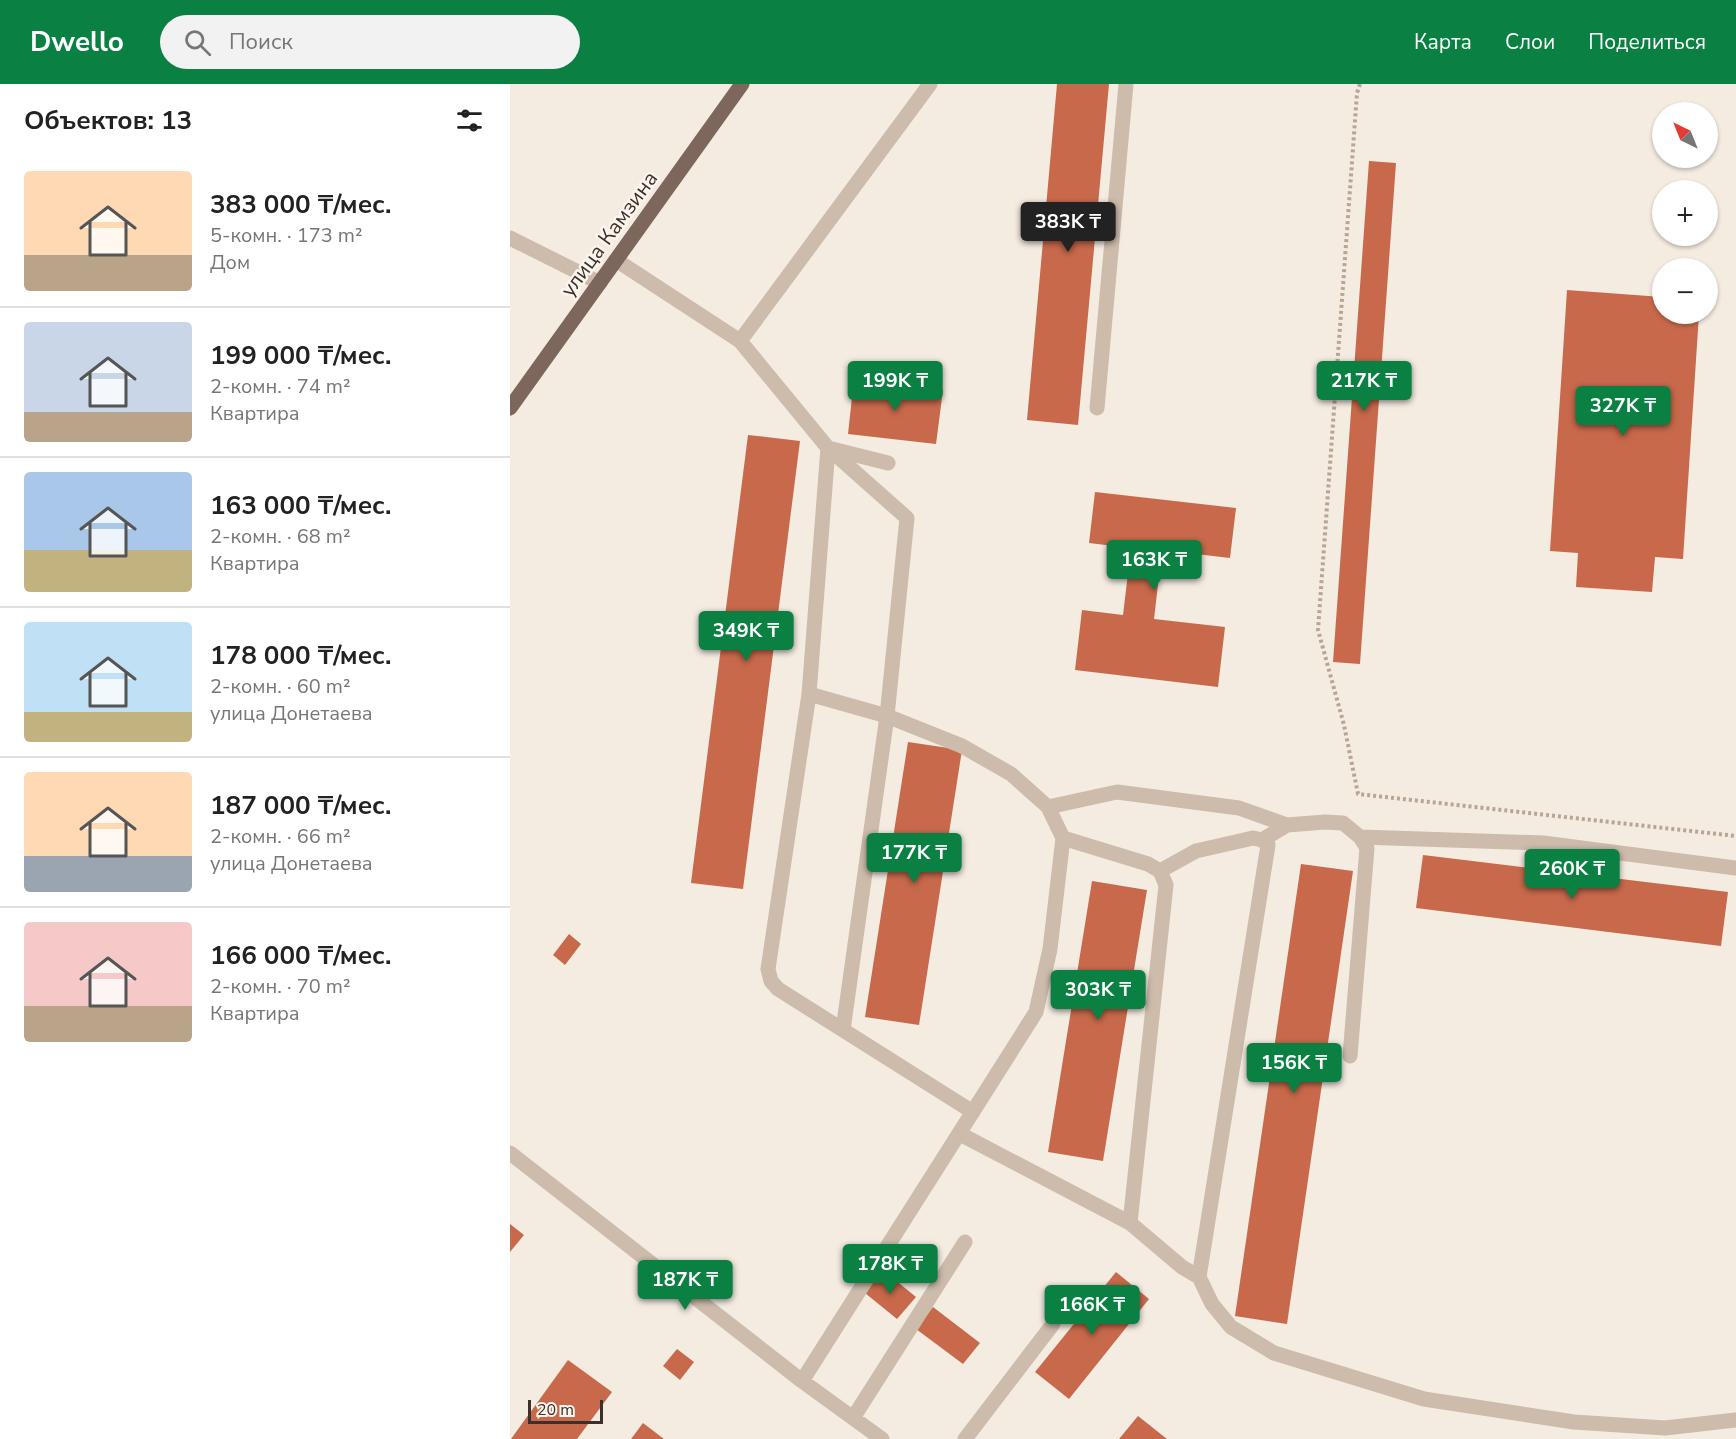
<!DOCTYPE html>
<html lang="ru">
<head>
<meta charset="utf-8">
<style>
  body { margin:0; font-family:"Nunito Sans",sans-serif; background:#f2f2f2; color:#222; height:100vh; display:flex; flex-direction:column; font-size:22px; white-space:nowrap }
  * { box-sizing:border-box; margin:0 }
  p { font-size:20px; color:#767676 }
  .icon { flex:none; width:33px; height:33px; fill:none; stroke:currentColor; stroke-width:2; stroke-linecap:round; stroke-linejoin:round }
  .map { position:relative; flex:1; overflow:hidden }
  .side { display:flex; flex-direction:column; background:#fff; width:510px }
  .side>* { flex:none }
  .needle { width:39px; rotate:317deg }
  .buttons { position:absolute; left:1142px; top:18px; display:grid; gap:12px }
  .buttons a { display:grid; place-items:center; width:66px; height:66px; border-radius:50%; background:#fff; box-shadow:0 2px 4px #0004; font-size:30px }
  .scale { position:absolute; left:18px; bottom:15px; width:75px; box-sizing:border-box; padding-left:6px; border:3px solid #3b302b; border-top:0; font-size:16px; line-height:21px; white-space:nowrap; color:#3b302b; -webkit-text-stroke:4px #fbf5ee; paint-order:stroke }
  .price { position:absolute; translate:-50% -51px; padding:0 14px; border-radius:6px; background:#0b8043; color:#fff; font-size:20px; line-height:39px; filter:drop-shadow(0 2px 3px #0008) }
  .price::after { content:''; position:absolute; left:50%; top:36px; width:18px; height:14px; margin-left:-9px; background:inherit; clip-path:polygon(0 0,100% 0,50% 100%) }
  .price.on { background:#222; color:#fff }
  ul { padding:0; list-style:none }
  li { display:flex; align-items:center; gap:18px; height:150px; padding:0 24px }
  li+li { border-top:2px solid #e0e0e0 }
  li span { display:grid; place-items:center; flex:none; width:168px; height:120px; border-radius:6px; color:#555 }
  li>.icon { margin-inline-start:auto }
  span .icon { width:72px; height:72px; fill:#fffc; stroke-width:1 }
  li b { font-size:26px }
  h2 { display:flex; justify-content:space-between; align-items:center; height:72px; padding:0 24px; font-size:26px }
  header { display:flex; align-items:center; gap:36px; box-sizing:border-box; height:84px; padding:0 30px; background:#0b8043; color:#fff }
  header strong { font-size:28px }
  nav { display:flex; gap:33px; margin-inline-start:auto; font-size:21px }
  .search { width:420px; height:54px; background:#f2f2f2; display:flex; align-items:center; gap:15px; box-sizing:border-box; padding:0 21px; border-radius:33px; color:#767676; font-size:22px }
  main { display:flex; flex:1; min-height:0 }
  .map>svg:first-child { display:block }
</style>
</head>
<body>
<header>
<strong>Dwello</strong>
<div class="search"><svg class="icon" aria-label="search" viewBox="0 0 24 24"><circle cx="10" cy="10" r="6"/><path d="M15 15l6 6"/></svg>Поиск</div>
<nav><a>Карта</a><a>Слои</a><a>Поделиться</a></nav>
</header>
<main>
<section class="side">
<h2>Объектов: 13<svg class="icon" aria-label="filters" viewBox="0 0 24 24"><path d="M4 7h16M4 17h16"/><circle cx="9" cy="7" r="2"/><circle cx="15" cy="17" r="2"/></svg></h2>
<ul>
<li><span style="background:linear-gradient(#ffd9b3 70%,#b9a48a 0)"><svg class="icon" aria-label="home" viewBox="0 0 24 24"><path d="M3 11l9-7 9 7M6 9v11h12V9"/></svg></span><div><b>383 000 ₸/мес.</b><p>5-комн. · 173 m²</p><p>Дом</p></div></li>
<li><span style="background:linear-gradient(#c9d6e8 75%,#b9a48a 0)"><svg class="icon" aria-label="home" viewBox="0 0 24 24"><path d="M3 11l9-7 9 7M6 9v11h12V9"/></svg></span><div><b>199 000 ₸/мес.</b><p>2-комн. · 74 m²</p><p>Квартира</p></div></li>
<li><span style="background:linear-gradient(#a9c7e8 65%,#c2b280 0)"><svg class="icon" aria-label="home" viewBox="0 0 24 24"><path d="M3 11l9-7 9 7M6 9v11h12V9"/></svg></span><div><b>163 000 ₸/мес.</b><p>2-комн. · 68 m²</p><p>Квартира</p></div></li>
<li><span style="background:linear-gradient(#bfe0f5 75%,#c2b280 0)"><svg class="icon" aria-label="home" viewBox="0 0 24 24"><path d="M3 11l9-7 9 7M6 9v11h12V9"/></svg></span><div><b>178 000 ₸/мес.</b><p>2-комн. · 60 m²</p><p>улица Донетаева</p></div></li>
<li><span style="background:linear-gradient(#ffd9b3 70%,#9aa5b1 0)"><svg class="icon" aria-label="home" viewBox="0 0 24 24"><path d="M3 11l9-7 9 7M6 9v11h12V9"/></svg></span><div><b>187 000 ₸/мес.</b><p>2-комн. · 66 m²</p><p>улица Донетаева</p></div></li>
<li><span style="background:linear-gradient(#f6c9c9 70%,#b9a48a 0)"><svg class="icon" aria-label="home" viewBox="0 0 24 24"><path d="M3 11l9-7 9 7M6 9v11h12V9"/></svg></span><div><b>166 000 ₸/мес.</b><p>2-комн. · 70 m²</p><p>Квартира</p></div></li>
</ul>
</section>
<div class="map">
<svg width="1226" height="1355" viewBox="0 0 1226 1355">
  <rect width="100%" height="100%" fill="#f4ebe1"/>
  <path fill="#c8694b" d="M547,0H599L568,341L517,336Z
    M859,77L886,79L850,580L823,578Z
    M1057,206L1152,213V230H1189L1173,475L1145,473L1142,508L1066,503L1068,469L1040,467Z
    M344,295L433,306L426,360L338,350Z
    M238,351L290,357L233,805L181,799Z
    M585,408L726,424L720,474L652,466L644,535L715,543L708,603L565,586L572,526L613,531L621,464L579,459Z
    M398,658L452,666L409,941L355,933Z
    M913,771L1218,808L1211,862L906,824Z
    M791,780L843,787L777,1240L725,1232Z
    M582,797L637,806L593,1077L538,1068Z
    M59,850L71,860L55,881L43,871Z
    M0,1140L14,1151L0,1168Z
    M373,1186L406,1213L387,1235L355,1209Z
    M606,1188L639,1215L559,1315L525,1288Z
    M423,1223L470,1259L453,1280L406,1245Z
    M167,1265L184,1278L170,1296L153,1282Z
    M58,1276L102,1308L67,1355H1Z
    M628,1332L657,1355H609Z
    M133,1339L154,1355H121Z"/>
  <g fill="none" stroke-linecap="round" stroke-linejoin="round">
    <path stroke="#b9a596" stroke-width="4" stroke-dasharray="3 3" stroke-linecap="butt" d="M850,0L847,9L808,546L834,641L848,710L1226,752"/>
    <path stroke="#cdbbac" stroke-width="15" d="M0,154L90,199
      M106,176L230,257L318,364L397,434L377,632L333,946
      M230,257L420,0
      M587,324L616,0
      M378,379L318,364L299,610L258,885L261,897L268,905L463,1028
      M538,723L607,708L729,724L777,741
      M850,753L1033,759L1226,784
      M553,754L638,780L650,787L656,801L620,1139
      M752,756L777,741L815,738L833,739L850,753L857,764L840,972
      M650,787L686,767L743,754L752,756L758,761L689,1193
      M450,1050L620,1139L672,1183L689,1193L702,1220L721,1243L764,1269L914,1315L1064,1338L1155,1344L1226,1336
      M0,1069L292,1297L372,1355
      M292,1297L526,928L540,865L553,754L538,723L501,690L452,662L377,632L299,610
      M343,1334L455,1158
      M455,1355L543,1240"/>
    <path stroke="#7d675c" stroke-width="15" d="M0,324L232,0"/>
  </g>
  <g text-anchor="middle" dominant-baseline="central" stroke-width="5" stroke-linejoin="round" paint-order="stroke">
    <g font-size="21" fill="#3b302b" stroke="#fbf5ee">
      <text transform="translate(99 150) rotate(-54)">улица Камзина</text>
    </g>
  </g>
</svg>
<div class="buttons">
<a><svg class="needle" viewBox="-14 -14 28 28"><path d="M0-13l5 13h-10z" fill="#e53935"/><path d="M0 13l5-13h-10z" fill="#767676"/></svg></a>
<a>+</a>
<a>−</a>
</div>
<div class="scale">20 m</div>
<b class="price on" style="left:558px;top:169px">383K ₸</b>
<b class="price" style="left:385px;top:328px">199K ₸</b>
<b class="price" style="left:854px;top:328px">217K ₸</b>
<b class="price" style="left:1113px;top:353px">327K ₸</b>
<b class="price" style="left:644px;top:507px">163K ₸</b>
<b class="price" style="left:236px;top:578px">349K ₸</b>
<b class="price" style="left:404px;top:800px">177K ₸</b>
<b class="price" style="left:1062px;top:816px">260K ₸</b>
<b class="price" style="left:588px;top:937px">303K ₸</b>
<b class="price" style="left:784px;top:1010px">156K ₸</b>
<b class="price" style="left:380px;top:1211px">178K ₸</b>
<b class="price" style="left:175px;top:1227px">187K ₸</b>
<b class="price" style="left:582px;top:1252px">166K ₸</b>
</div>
</main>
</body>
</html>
